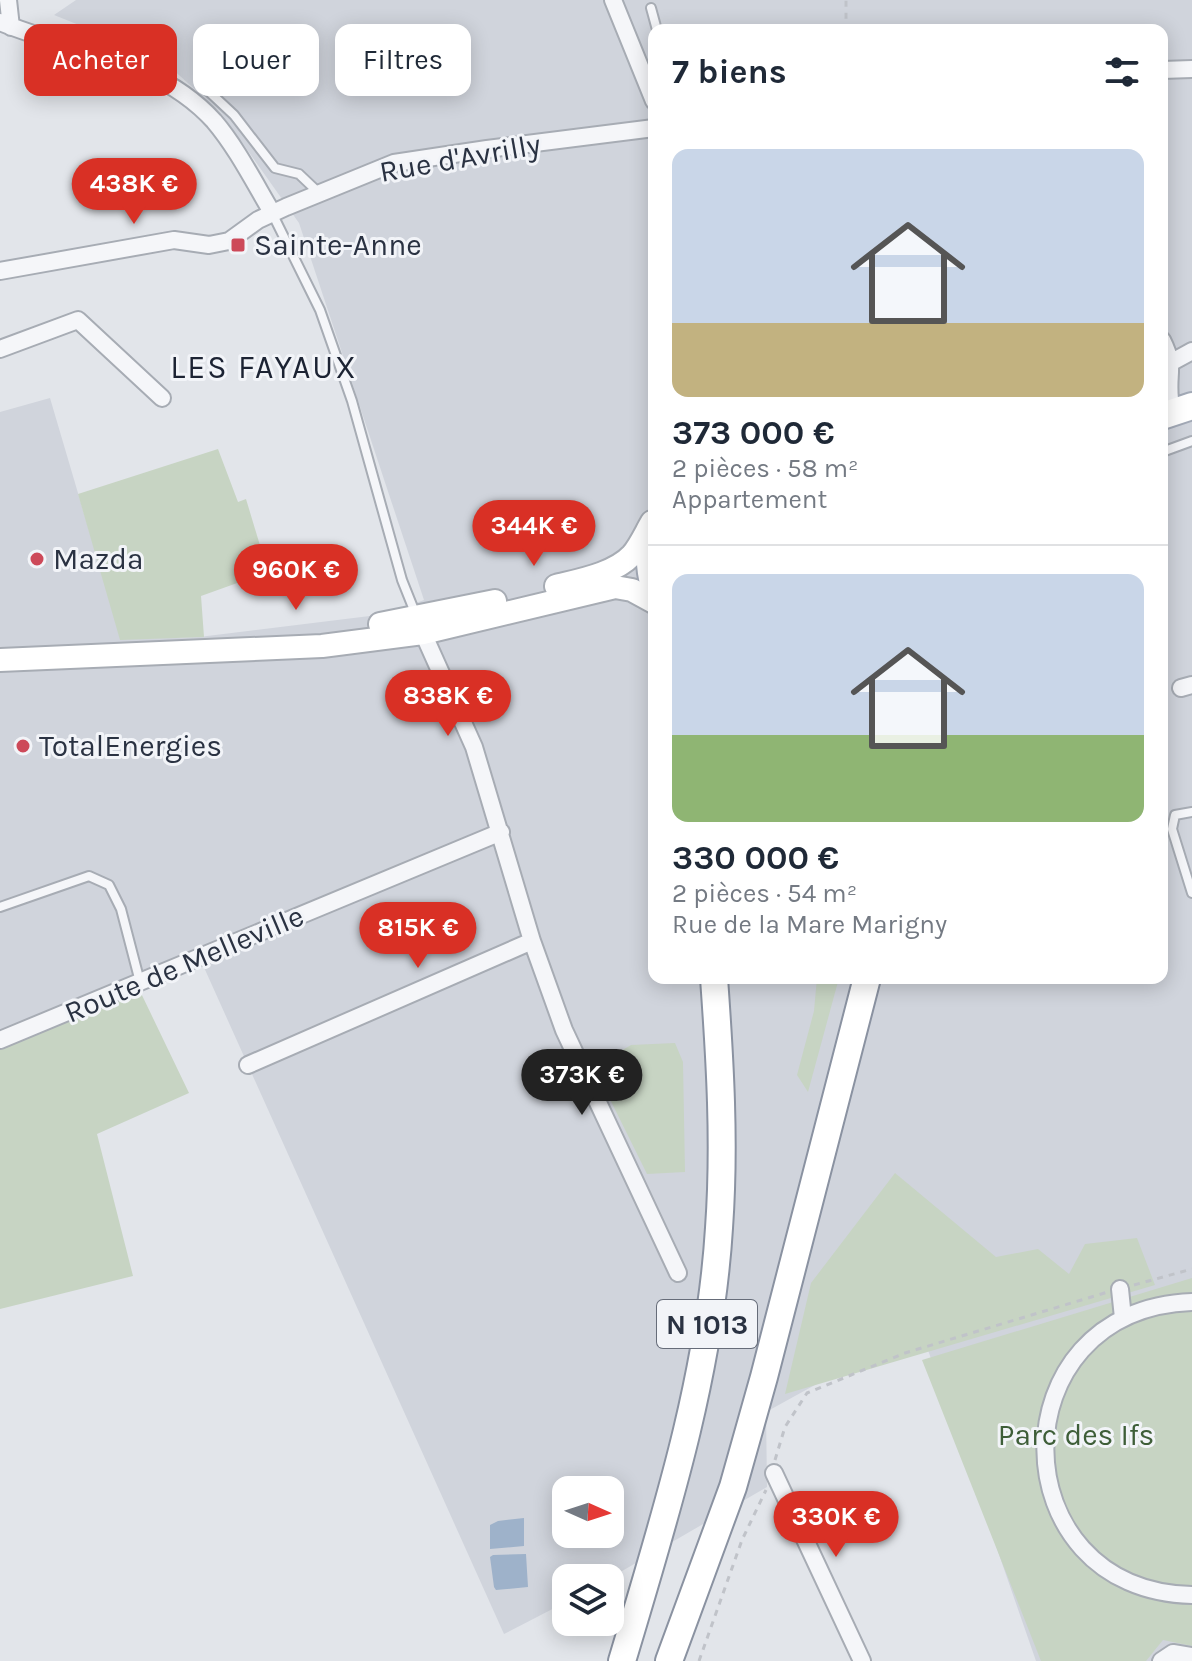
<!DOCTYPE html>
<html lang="fr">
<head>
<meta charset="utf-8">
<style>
  body { margin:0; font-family:Karla,sans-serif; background:#f2f2f3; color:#1f2937; height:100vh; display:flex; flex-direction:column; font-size:30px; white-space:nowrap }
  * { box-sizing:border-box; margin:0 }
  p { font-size:26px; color:#747a83 }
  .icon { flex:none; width:44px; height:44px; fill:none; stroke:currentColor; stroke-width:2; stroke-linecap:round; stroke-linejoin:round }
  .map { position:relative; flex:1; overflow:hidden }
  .details { position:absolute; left:648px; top:24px; width:520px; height:960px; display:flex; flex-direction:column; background:#fff; border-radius:16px; box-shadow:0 4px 20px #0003 }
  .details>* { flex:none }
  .hud { position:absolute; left:24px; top:24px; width:504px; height:72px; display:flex; gap:16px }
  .needle { width:52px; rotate:93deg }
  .fabs { position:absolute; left:552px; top:1476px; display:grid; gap:16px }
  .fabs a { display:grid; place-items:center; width:72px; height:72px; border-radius:16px; background:#fff; box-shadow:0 4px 20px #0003; font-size:40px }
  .price { position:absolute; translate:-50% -68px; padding:0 18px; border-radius:28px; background:#d93025; color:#fff; font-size:26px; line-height:52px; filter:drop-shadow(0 2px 4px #0008) }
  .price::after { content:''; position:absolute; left:50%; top:48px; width:24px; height:18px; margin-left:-12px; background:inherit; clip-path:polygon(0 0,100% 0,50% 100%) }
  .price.active { background:#222; color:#fff }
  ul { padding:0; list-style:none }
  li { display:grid; align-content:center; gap:16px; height:424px; padding:0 24px }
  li+li { border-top:2px solid #e0e1e3 }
  li span { display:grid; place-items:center; height:248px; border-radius:16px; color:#555 }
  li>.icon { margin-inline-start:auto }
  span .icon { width:144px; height:144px; fill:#fffc; stroke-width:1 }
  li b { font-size:34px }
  h2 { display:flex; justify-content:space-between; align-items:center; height:96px; padding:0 24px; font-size:34px }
  .tag { padding:0 28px; border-radius:16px; background:#fff; box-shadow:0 4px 20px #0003; font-size:28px; line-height:72px }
  .tag.active { background:#d93025; color:#fff }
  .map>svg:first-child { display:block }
</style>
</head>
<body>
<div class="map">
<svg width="1192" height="1661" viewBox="0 0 1192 1661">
  <rect width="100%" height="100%" fill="#e2e5ea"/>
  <path fill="#d0d4dc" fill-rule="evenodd" d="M76,0H1192V1655L1162,1661H1036L920,1327L766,1412L767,1487L610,1578H566V1602L504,1634L202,963L0,1048V412L50,398L121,639L199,637L386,614L424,600L299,223L221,113L159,57L54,15ZM654,30H1162V978H654ZM566,1490H610V1534H566Z"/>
  <path fill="#c7d4c3" d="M218,449L238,502L246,499L268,572L201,596L204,637L120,640L78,494Z
    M817,978H839L808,1092L797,1075L814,1011Z
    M139,989L189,1093L97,1134L133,1276L0,1309V1048Z
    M675,1043L683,1062L685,1172L647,1174L594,1067L631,1045Z
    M895,1173L996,1257L1038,1249L1069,1274L1085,1244L1137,1238L1155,1285L785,1394L811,1283Z
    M1192,1278V1646L1163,1640L1146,1661H1041L922,1360Z"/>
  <path fill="#9eb2ca" d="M524,1518V1546L490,1549V1525L498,1521Z
    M526,1554L528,1587L496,1590L494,1587L490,1557L493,1555Z"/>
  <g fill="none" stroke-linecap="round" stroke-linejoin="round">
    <defs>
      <path id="service" d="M651,8L657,30
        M203,86L234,115L275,168L299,174L319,193
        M273,215L320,310L352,401L402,580L416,615
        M1162,452L1192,441
        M1192,812L1175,815L1172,829L1192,893
        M0,907L89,876L109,885L121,909L140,982"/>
      <path id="minor" d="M8,0L11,27
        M613,0L654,101
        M0,22C72,52 158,59 214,121C237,148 255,184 273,214
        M1162,70L1192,69
        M0,271L174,240L209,245L229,241L258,220L286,207L394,163L487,149L654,128
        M1162,340C1176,368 1167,371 1170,399
        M0,349L78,320L162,398
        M1172,362L1192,351
        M1181,688L1192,685
        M532,941L564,1030L678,1273
        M0,1040L501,832
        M248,1065L532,941L474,747L423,633
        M1120,1289L1123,1318
        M1192,1302C995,1309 998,1591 1192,1595
        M774,1473L862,1661
        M1161,1661L1173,1653L1192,1656"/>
      <path id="secondary" d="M556,586C580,580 614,574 632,555C640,546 646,532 652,522
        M380,624L495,601
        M0,660L322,646L423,633L615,587L632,590L654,602"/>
      <path id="primary" d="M1162,416L1192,406
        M654,527C649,546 648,566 654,586"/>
      <path id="trunk" d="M622,1661C664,1520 710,1376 719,1228C725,1144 720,1061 714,978
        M669,1661L733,1487L764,1377L867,978"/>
    </defs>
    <use href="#service" stroke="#a7acb4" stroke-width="12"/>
    <use href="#minor" stroke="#a7acb4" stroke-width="20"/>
    <use href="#secondary" stroke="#a7acb4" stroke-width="26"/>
    <use href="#primary" stroke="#a2a9b6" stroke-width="30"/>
    <use href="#trunk" stroke="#8a92a1" stroke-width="30"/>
    <path stroke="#c0c3c9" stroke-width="3" stroke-dasharray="6 6" stroke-linecap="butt" d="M843,30L846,25V0
      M1134,1285L1192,1269
      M775,1460L785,1427L807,1393L905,1353L1108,1292
      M699,1661L742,1540L766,1490"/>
    <use href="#service" stroke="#f5f6f9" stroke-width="8"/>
    <use href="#minor" stroke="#f5f6f9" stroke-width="16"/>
    <use href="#secondary" stroke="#fff" stroke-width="22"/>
    <use href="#primary" stroke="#fff" stroke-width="26"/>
    <use href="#trunk" stroke="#fff" stroke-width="26"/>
  </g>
  <g fill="#cd4959" stroke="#f2f4f8" stroke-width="3">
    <rect x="230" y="237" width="16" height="16" rx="4"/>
    <circle cx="37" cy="559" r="8"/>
    <circle cx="23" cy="746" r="8"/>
  </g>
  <g text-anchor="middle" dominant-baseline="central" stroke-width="6" stroke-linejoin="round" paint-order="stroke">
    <rect fill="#f2f4f8" stroke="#666c79" stroke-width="2" x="657" y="1300" width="100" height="48" rx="6"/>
    <g font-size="28" font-weight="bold" fill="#2a3242">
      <text x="707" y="1324">N 1013</text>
    </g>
    <g font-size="30" fill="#2a3242" stroke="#f2f4f8">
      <text transform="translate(460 158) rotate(-10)">Rue d'Avrilly</text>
      <text transform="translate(184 964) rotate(-23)">Route de Melleville</text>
    </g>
    <g font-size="30" fill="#2a3242" stroke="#f2f4f8" text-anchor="start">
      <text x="254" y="245">Sainte-Anne</text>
      <text x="53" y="559">Mazda</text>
      <text x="39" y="746">TotalEnergies</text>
    </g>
    <g font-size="30" fill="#3e5e38" stroke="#f2f4f8">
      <text x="1076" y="1435">Parc des Ifs</text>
    </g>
    <g font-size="32" letter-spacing="2" fill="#1c2333" stroke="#f2f4f8">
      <text x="264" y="367">LES FAYAUX</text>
    </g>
  </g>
</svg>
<div class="fabs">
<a><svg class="needle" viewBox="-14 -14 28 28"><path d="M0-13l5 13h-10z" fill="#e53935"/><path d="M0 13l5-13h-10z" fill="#747a83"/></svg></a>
<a><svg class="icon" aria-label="layers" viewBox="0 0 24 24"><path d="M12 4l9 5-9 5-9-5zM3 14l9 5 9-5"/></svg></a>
</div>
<b class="price" style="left:134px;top:226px">438K €</b>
<b class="price" style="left:534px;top:568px">344K €</b>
<b class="price" style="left:296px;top:612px">960K €</b>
<b class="price" style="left:448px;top:738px">838K €</b>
<b class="price" style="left:418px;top:970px">815K €</b>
<b class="price active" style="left:582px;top:1117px">373K €</b>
<b class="price" style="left:836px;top:1559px">330K €</b>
<div class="hud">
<a class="tag active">Acheter</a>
<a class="tag">Louer</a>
<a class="tag">Filtres</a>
</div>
<section class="details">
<h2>7 biens<svg class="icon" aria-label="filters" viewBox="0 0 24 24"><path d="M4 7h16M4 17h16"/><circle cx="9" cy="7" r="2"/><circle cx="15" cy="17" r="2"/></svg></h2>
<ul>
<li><span style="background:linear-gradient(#c9d6e8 70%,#c2b280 0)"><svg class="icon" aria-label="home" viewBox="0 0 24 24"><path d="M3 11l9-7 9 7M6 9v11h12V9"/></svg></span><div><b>373 000 €</b><p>2 pièces · 58 m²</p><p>Appartement</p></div></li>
<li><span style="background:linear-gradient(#c9d6e8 65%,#8fb573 0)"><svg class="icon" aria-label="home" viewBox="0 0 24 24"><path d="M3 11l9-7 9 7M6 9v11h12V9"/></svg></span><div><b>330 000 €</b><p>2 pièces · 54 m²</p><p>Rue de la Mare Marigny</p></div></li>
</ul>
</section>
</div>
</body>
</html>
